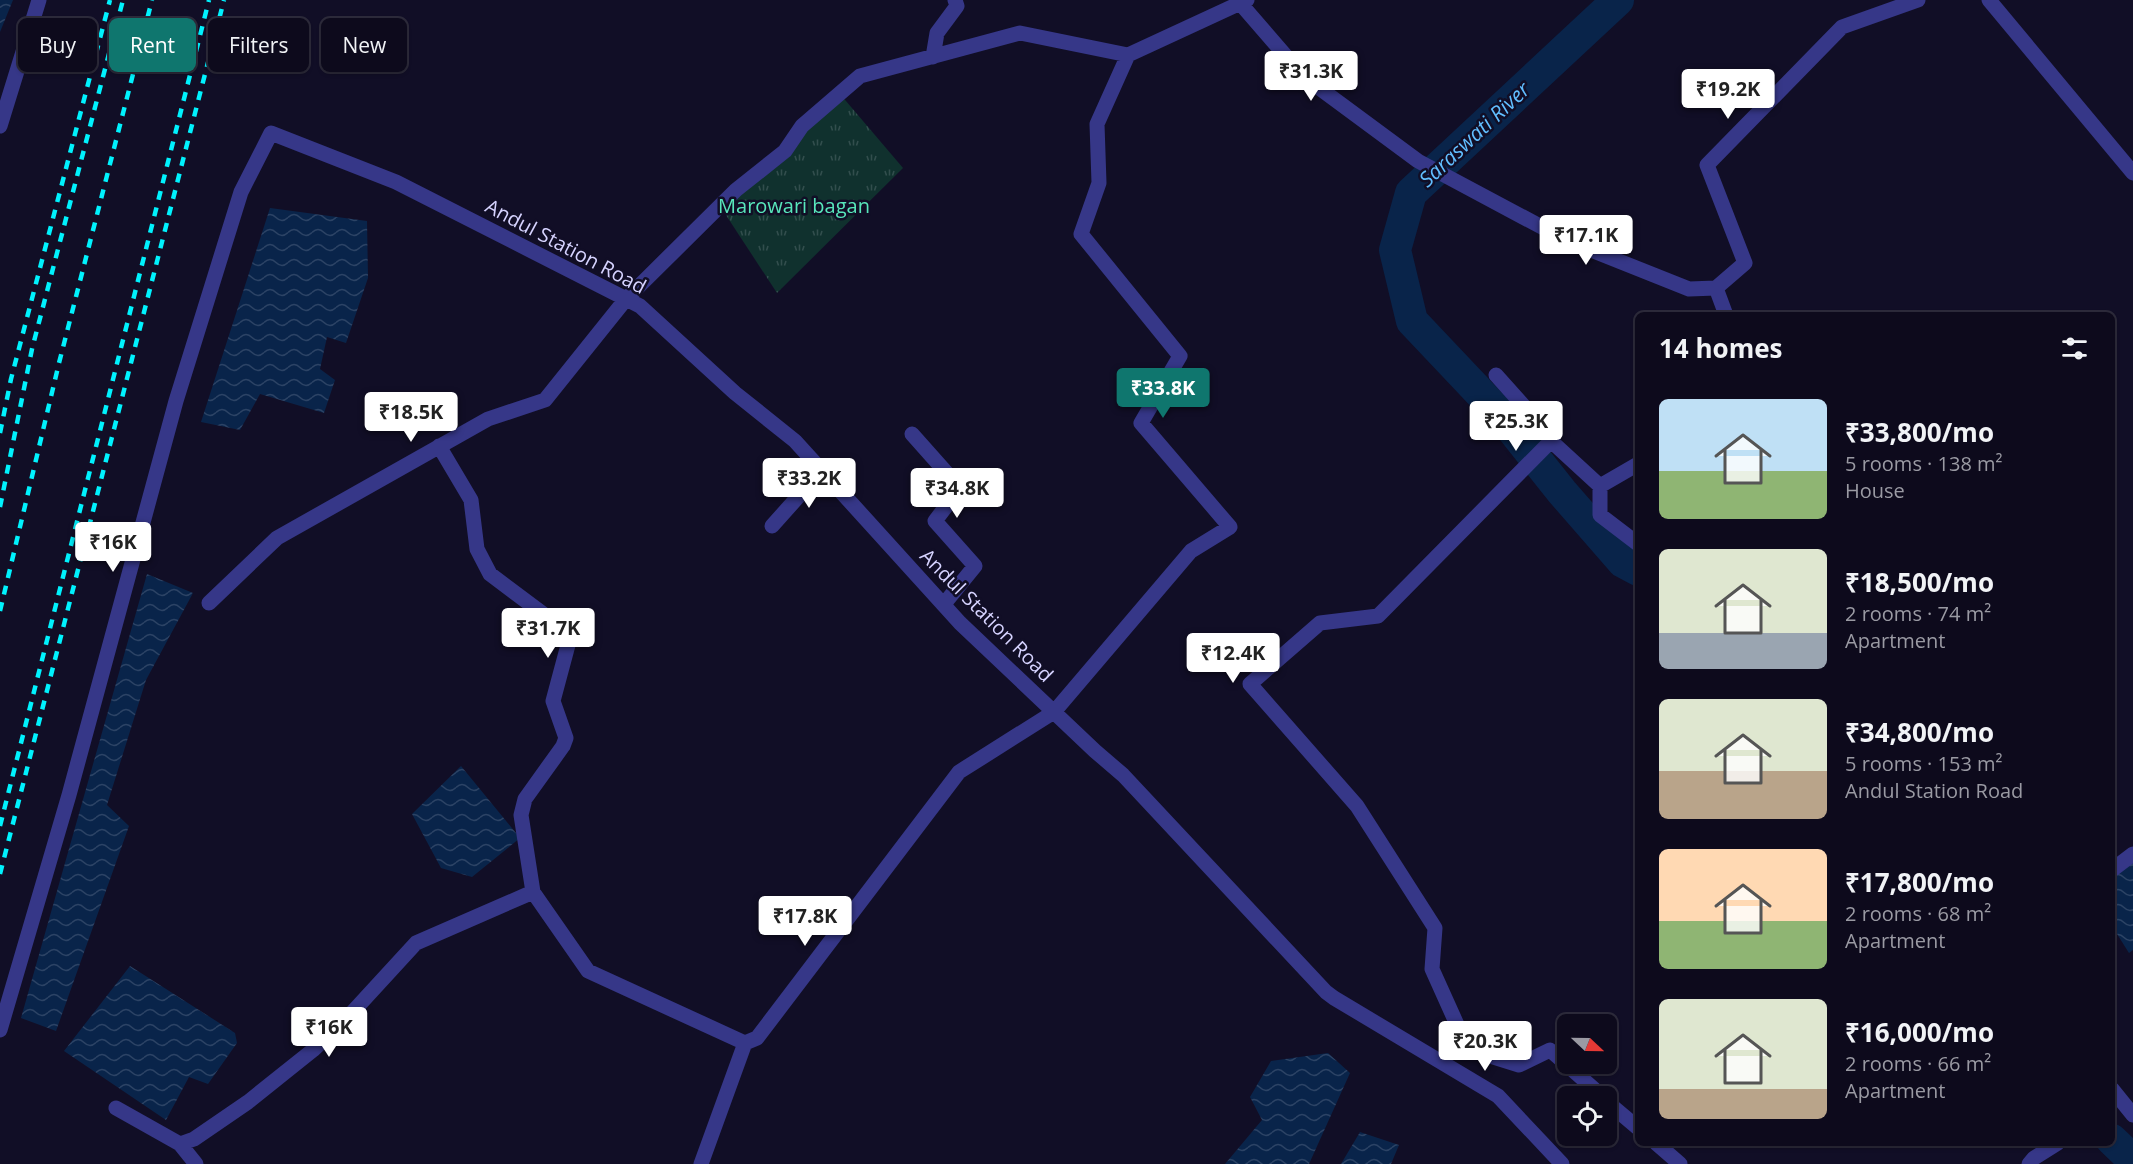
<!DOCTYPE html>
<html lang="en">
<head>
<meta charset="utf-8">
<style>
  body { margin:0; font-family:"Open Sans",sans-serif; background:#161325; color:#f1f3f6; height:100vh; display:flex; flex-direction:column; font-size:22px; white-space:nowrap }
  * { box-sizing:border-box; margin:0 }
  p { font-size:20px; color:#9a9aa3 }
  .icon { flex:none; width:33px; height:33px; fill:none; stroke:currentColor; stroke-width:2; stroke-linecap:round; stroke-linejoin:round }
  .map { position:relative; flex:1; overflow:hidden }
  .drawer { position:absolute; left:1635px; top:312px; width:480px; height:834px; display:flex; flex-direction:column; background:#0d0a1c; border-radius:9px; box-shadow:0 2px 4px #0004,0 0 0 2px #2d2b3b }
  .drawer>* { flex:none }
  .top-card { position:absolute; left:18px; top:18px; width:570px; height:54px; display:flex; gap:12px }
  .needle { width:39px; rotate:112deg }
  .tools { position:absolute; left:1557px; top:1014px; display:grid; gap:12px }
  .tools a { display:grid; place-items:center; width:60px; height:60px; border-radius:9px; background:#0d0a1c; box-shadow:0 2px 4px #0004,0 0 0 2px #2d2b3b; font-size:30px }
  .price { position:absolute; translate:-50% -51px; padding:0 14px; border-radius:6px; background:#fff; color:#222; font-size:20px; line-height:39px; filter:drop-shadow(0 2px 3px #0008) }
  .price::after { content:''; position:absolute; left:50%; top:36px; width:18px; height:14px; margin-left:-9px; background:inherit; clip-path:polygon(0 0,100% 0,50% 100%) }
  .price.current { background:#0f766e; color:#fff }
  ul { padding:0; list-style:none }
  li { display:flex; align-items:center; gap:18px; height:150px; padding:0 24px }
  li span { display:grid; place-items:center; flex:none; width:168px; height:120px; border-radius:9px; color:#555 }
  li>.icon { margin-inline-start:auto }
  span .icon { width:72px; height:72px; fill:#fffc; stroke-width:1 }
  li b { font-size:26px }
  h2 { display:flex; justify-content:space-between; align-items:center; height:72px; padding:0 24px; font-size:26px }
  .pill { padding:0 21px; border-radius:9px; background:#0d0a1c; box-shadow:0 2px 4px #0004,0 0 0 2px #2d2b3b; font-size:21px; line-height:54px }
  .pill.current { background:#0f766e; color:#fff }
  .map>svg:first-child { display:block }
</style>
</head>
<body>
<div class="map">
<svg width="2133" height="1164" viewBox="0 0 2133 1164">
  <defs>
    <pattern id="park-tufts" width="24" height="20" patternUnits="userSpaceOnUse" patternTransform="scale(1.5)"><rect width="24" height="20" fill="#10312e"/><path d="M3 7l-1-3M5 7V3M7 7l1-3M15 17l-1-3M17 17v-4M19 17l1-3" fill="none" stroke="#324e4d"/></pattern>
    <pattern id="water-waves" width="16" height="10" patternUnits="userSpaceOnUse" patternTransform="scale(1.5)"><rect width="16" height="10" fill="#09244a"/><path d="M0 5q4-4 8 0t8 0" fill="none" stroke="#2c4365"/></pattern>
  </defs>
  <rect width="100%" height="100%" fill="#110e26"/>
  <path fill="url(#park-tufts)" d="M840,94L903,168L777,293L720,206Z"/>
  <path fill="url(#water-waves)" d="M0,0H13L0,32Z
    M270,208L367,221L368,278L346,343L327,337L320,369L335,380L324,413L260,394L240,430L201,422Z
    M147,574L193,593L146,680L107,805L129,826L56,1031L21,1018Z
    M461,766L520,838L472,877L441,868L412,814Z
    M2133,860V950L2129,953L2112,926V873Z
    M130,966L235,1033L237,1043L208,1084L189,1077L166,1120L64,1051Z
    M1328,1053L1350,1073L1309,1164H1225L1262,1120L1250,1097L1271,1061Z
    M1360,1132L1399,1145L1391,1164H1341Z"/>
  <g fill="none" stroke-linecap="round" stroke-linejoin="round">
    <path stroke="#09244a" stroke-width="32" d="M1618,0L1411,193L1395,250L1412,321L1500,414L1562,492L1623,562L1638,570
      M2112,1140L2133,1160"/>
    <path stroke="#363788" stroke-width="15" d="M1989,0L2133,173
      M1240,3L1303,76L1418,161L1566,240L1689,289L1716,288
      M933,57L937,33L957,6L955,0
      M0,126L39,0
      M1726,315L1716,288L1745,263L1707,165L1842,27L1918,0
      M1496,375L1546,431L1551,441
      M912,434L960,488L935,521L975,566L944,604
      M439,446L471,500L477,549L490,574L562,628L567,638L568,645L553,701L566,738L563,746L525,799L521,815L533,892L588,971L745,1043L757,1038L959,772L1054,712L1191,551L1230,527L1141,423L1180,356L1081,234L1099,183L1097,124L1128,55
      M1600,486V515L1638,544
      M772,526L822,470
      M209,603L277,538L488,419L545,400L626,299L736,190L785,151L802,126L860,76L1020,33L1128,55L1247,0
      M2112,870L2133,854
      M0,1030L69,795L176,401L241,192L271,133L396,182L640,306L735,393L795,441L960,623L1095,751L1123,775L1326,992L1334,998L1498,1096L1562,1164
      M2112,1089L2133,1115
      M1602,1096L1550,1050L1519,1065L1468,1049L1432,969L1435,928L1357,806L1250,684L1320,623L1378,616L1551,441L1600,486L1638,464
      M1606,1101L1638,1128
      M116,1108L180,1144L194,1139L248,1102L313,1050L348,1017L416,943L533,892
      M1656,1143L1680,1164
      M180,1144L196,1164
      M701,1164L745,1043
      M2029,1164L2034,1158L2058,1143"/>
    <path stroke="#00f2fe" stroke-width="4.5" stroke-dasharray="9 8" stroke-linecap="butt" d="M0,433L11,379L110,0
      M0,507L32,349L123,0
      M0,611L59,363L152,0
      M0,826L209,0
      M0,874L224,0"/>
  </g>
  <g text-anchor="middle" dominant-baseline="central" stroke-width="5" stroke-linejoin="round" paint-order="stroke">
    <g font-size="20" fill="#58e6bb" stroke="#110e26">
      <text x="794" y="205">Marowari bagan</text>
    </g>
    <g font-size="20" fill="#d6d3ff" stroke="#110e26">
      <text transform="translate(566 246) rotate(28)">Andul Station Road</text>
      <text transform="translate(987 615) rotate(45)">Andul Station Road</text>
    </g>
    <g font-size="21" font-style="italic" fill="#61beff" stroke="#110e26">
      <text transform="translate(1474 134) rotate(-43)">Saraswati River</text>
    </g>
  </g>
</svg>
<div class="tools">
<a><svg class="needle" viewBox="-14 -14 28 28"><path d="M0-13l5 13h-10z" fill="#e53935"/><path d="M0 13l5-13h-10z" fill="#9a9aa3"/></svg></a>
<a><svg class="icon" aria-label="locate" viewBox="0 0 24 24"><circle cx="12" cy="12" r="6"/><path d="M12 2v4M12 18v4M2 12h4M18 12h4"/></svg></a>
</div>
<b class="price" style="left:1311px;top:102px">₹31.3K</b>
<b class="price" style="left:1728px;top:120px">₹19.2K</b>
<b class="price" style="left:1586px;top:266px">₹17.1K</b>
<b class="price current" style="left:1163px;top:419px">₹33.8K</b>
<b class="price" style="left:411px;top:443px">₹18.5K</b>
<b class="price" style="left:1516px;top:452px">₹25.3K</b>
<b class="price" style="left:809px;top:509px">₹33.2K</b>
<b class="price" style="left:957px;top:519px">₹34.8K</b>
<b class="price" style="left:113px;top:573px">₹16K</b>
<b class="price" style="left:548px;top:659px">₹31.7K</b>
<b class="price" style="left:1233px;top:684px">₹12.4K</b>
<b class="price" style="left:805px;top:947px">₹17.8K</b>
<b class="price" style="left:329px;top:1058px">₹16K</b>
<b class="price" style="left:1485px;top:1072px">₹20.3K</b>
<div class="top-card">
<a class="pill">Buy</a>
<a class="pill current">Rent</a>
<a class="pill">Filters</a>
<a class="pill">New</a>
</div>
<section class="drawer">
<h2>14 homes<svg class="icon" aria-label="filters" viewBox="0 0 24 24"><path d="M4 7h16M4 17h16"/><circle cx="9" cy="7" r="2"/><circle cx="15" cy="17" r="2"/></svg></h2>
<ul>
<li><span style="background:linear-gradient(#bfe0f5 60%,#8fb573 0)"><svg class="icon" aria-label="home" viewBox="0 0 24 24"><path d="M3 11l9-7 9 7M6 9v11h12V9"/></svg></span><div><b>₹33,800/mo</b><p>5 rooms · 138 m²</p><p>House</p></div></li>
<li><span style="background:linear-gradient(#dfe7d0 70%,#9aa5b1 0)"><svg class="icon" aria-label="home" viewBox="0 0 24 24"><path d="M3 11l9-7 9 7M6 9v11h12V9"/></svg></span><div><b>₹18,500/mo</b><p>2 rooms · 74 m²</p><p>Apartment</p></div></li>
<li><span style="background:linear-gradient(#dfe7d0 60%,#b9a48a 0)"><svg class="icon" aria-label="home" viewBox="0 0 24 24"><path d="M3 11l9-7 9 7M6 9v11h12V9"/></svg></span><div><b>₹34,800/mo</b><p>5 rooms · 153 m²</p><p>Andul Station Road</p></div></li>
<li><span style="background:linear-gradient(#ffd9b3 60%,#8fb573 0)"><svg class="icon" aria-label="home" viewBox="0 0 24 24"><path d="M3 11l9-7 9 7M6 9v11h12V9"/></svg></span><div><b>₹17,800/mo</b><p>2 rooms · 68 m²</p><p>Apartment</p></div></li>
<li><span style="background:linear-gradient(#dfe7d0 75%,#b9a48a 0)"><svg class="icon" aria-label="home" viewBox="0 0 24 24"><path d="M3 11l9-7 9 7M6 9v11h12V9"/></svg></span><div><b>₹16,000/mo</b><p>2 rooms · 66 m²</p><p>Apartment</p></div></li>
</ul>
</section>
</div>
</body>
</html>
